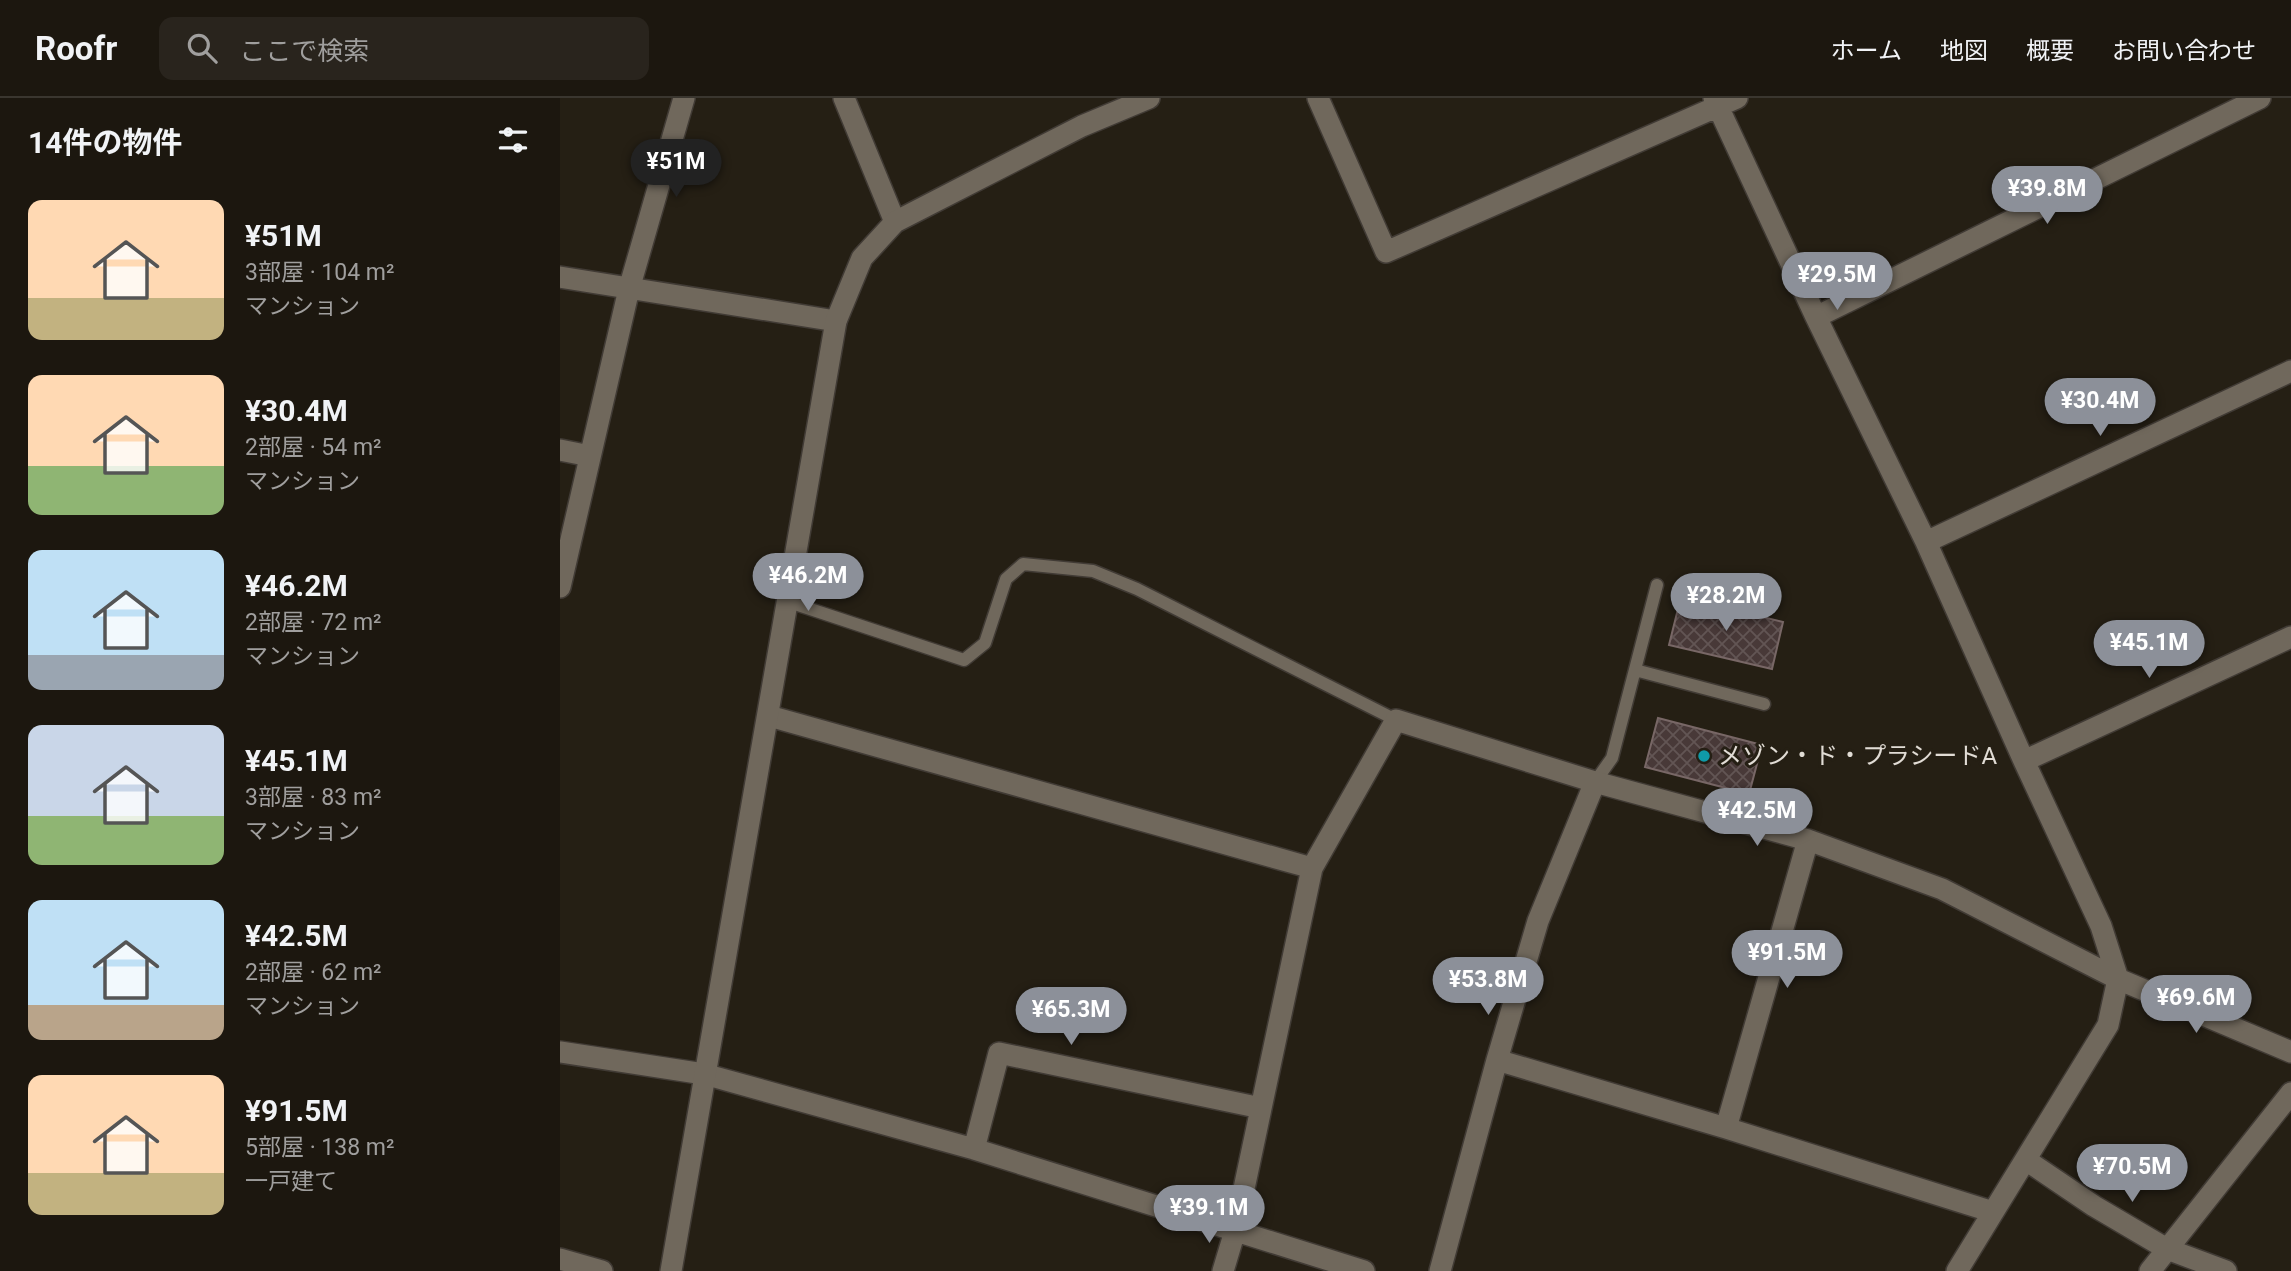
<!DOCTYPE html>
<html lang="ja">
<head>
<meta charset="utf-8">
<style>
  body { margin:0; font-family:Roboto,"Noto Sans JP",sans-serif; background:#29241d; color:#f1f3f6; height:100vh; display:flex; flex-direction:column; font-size:26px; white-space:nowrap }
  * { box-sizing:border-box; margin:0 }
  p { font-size:23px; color:#a09f9e }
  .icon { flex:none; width:38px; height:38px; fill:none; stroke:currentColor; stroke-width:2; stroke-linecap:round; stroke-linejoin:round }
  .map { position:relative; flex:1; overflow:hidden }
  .sheet { display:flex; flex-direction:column; background:#1c170f; width:560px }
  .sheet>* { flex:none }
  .price { position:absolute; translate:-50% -60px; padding:0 16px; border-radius:24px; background:#8c9099; color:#fff; font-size:23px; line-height:46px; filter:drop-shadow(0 2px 4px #0008) }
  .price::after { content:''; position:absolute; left:50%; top:42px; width:21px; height:16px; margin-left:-10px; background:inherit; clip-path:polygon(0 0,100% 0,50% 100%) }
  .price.selected { background:#222; color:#fff }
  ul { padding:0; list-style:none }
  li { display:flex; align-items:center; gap:21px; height:175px; padding:0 28px }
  li span { display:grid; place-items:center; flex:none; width:196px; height:140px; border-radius:14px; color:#555 }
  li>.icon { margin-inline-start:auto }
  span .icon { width:84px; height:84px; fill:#fffc; stroke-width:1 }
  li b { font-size:30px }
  h2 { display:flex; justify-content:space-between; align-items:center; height:84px; padding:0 28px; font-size:30px }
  header { display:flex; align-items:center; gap:42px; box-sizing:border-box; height:98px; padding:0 35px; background:#1c170f; border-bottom:2px solid #3a362f }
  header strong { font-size:33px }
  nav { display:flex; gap:38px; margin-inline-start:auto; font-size:24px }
  .search { width:490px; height:63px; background:#29241d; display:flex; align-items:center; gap:18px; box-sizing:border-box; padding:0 24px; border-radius:14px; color:#a09f9e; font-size:26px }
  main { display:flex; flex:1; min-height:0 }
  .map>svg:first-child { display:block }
</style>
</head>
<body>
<header>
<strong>Roofr</strong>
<div class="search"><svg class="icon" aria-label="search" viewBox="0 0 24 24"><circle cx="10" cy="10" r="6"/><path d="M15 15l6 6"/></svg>ここで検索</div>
<nav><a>ホーム</a><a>地図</a><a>概要</a><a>お問い合わせ</a></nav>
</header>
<main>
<section class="sheet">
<h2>14件の物件<svg class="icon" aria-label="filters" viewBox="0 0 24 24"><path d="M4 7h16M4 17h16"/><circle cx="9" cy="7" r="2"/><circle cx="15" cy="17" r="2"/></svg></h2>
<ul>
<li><span style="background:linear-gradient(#ffd9b3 70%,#c2b280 0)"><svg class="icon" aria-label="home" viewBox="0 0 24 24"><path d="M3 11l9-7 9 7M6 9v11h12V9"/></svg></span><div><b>¥51M</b><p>3部屋 · 104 m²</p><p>マンション</p></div></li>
<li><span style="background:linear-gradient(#ffd9b3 65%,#8fb573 0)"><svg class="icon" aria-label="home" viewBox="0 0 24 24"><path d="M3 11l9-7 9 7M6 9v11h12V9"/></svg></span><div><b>¥30.4M</b><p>2部屋 · 54 m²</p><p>マンション</p></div></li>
<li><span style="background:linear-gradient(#bfe0f5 75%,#9aa5b1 0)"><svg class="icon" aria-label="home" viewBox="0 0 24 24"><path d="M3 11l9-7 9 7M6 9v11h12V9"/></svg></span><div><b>¥46.2M</b><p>2部屋 · 72 m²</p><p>マンション</p></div></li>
<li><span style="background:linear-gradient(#c9d6e8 65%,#8fb573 0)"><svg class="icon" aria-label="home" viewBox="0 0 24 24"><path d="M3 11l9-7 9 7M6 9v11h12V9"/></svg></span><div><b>¥45.1M</b><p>3部屋 · 83 m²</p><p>マンション</p></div></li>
<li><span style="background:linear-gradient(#bfe0f5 75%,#b9a48a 0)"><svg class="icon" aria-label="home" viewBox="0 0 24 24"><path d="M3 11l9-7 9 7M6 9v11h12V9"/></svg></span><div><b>¥42.5M</b><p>2部屋 · 62 m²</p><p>マンション</p></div></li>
<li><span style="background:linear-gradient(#ffd9b3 70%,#c2b280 0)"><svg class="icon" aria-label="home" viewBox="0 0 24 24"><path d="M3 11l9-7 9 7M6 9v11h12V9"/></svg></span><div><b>¥91.5M</b><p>5部屋 · 138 m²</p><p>一戸建て</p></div></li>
</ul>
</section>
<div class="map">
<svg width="1731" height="1173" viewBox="0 0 1731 1173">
  <defs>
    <pattern id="building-cross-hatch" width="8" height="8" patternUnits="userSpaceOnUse" patternTransform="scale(1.75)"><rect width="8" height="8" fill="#483938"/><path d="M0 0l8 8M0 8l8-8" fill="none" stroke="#625554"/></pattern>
  </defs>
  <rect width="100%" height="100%" fill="#251f14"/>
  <path fill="url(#building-cross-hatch)" stroke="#786766" stroke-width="2" d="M1121,499L1223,524L1212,571L1109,547Z
    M1098,620L1202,647L1189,696L1085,669Z"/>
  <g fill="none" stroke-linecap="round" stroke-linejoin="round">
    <defs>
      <path id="service" d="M229,504L404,562L425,545L446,481L463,466L533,473L577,491L836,622
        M1075,572L1204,606
        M1035,684L1052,660L1097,487"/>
      <path id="minor" d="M284,0L335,124
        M758,0L826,154L1177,0
        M1154,0L1256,219L1366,444L1464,663L1541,828L1558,881L1548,927L1397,1173
        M0,179L276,223
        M1256,219L1700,0
        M0,352L30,358
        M1366,444L1731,273
        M0,489L69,191L124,0
        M209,618L752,770L836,622L1035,684L1248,742L1382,791L1558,881L1731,954
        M1464,663L1731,539
        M0,954L144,976L414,1051L804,1173
        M937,962L1166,1030L1433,1114
        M1166,1030L1248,742
        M414,1051L439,955L701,1010
        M1466,1062L1534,1108L1607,1151L1666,1173
        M0,1161L42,1173
        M663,1173L675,1133L752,770
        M880,1173L937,962L978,823L1035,684
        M1590,1173L1731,995"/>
      <path id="tertiary" d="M111,1173L276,223L302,160L335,124L522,28L589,0"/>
    </defs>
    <use href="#service" stroke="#413b35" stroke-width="15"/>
    <use href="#minor" stroke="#413b35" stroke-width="24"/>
    <use href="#tertiary" stroke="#413b35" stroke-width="24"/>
    <use href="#service" stroke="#70685c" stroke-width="12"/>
    <use href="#minor" stroke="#70685c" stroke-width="21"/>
    <use href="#tertiary" stroke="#70685c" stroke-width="21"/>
  </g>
  <circle fill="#0f9aa8" stroke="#251f14" stroke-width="2.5" cx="1144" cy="658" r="7"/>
  <g text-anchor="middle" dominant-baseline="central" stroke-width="6" stroke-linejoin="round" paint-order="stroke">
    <g font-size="24" fill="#e1dcd5" stroke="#251f14" text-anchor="start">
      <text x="1158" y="658">メゾン・ド・プラシードA</text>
    </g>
  </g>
</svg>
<b class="price selected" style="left:116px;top:101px">¥51M</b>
<b class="price" style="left:1487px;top:128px">¥39.8M</b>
<b class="price" style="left:1277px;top:214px">¥29.5M</b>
<b class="price" style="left:1540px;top:340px">¥30.4M</b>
<b class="price" style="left:248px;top:515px">¥46.2M</b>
<b class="price" style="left:1166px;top:535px">¥28.2M</b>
<b class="price" style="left:1589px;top:582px">¥45.1M</b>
<b class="price" style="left:1197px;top:750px">¥42.5M</b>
<b class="price" style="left:1227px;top:892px">¥91.5M</b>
<b class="price" style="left:928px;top:919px">¥53.8M</b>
<b class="price" style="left:1636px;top:937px">¥69.6M</b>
<b class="price" style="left:511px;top:949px">¥65.3M</b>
<b class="price" style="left:1572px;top:1106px">¥70.5M</b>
<b class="price" style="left:649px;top:1147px">¥39.1M</b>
</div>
</main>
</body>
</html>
